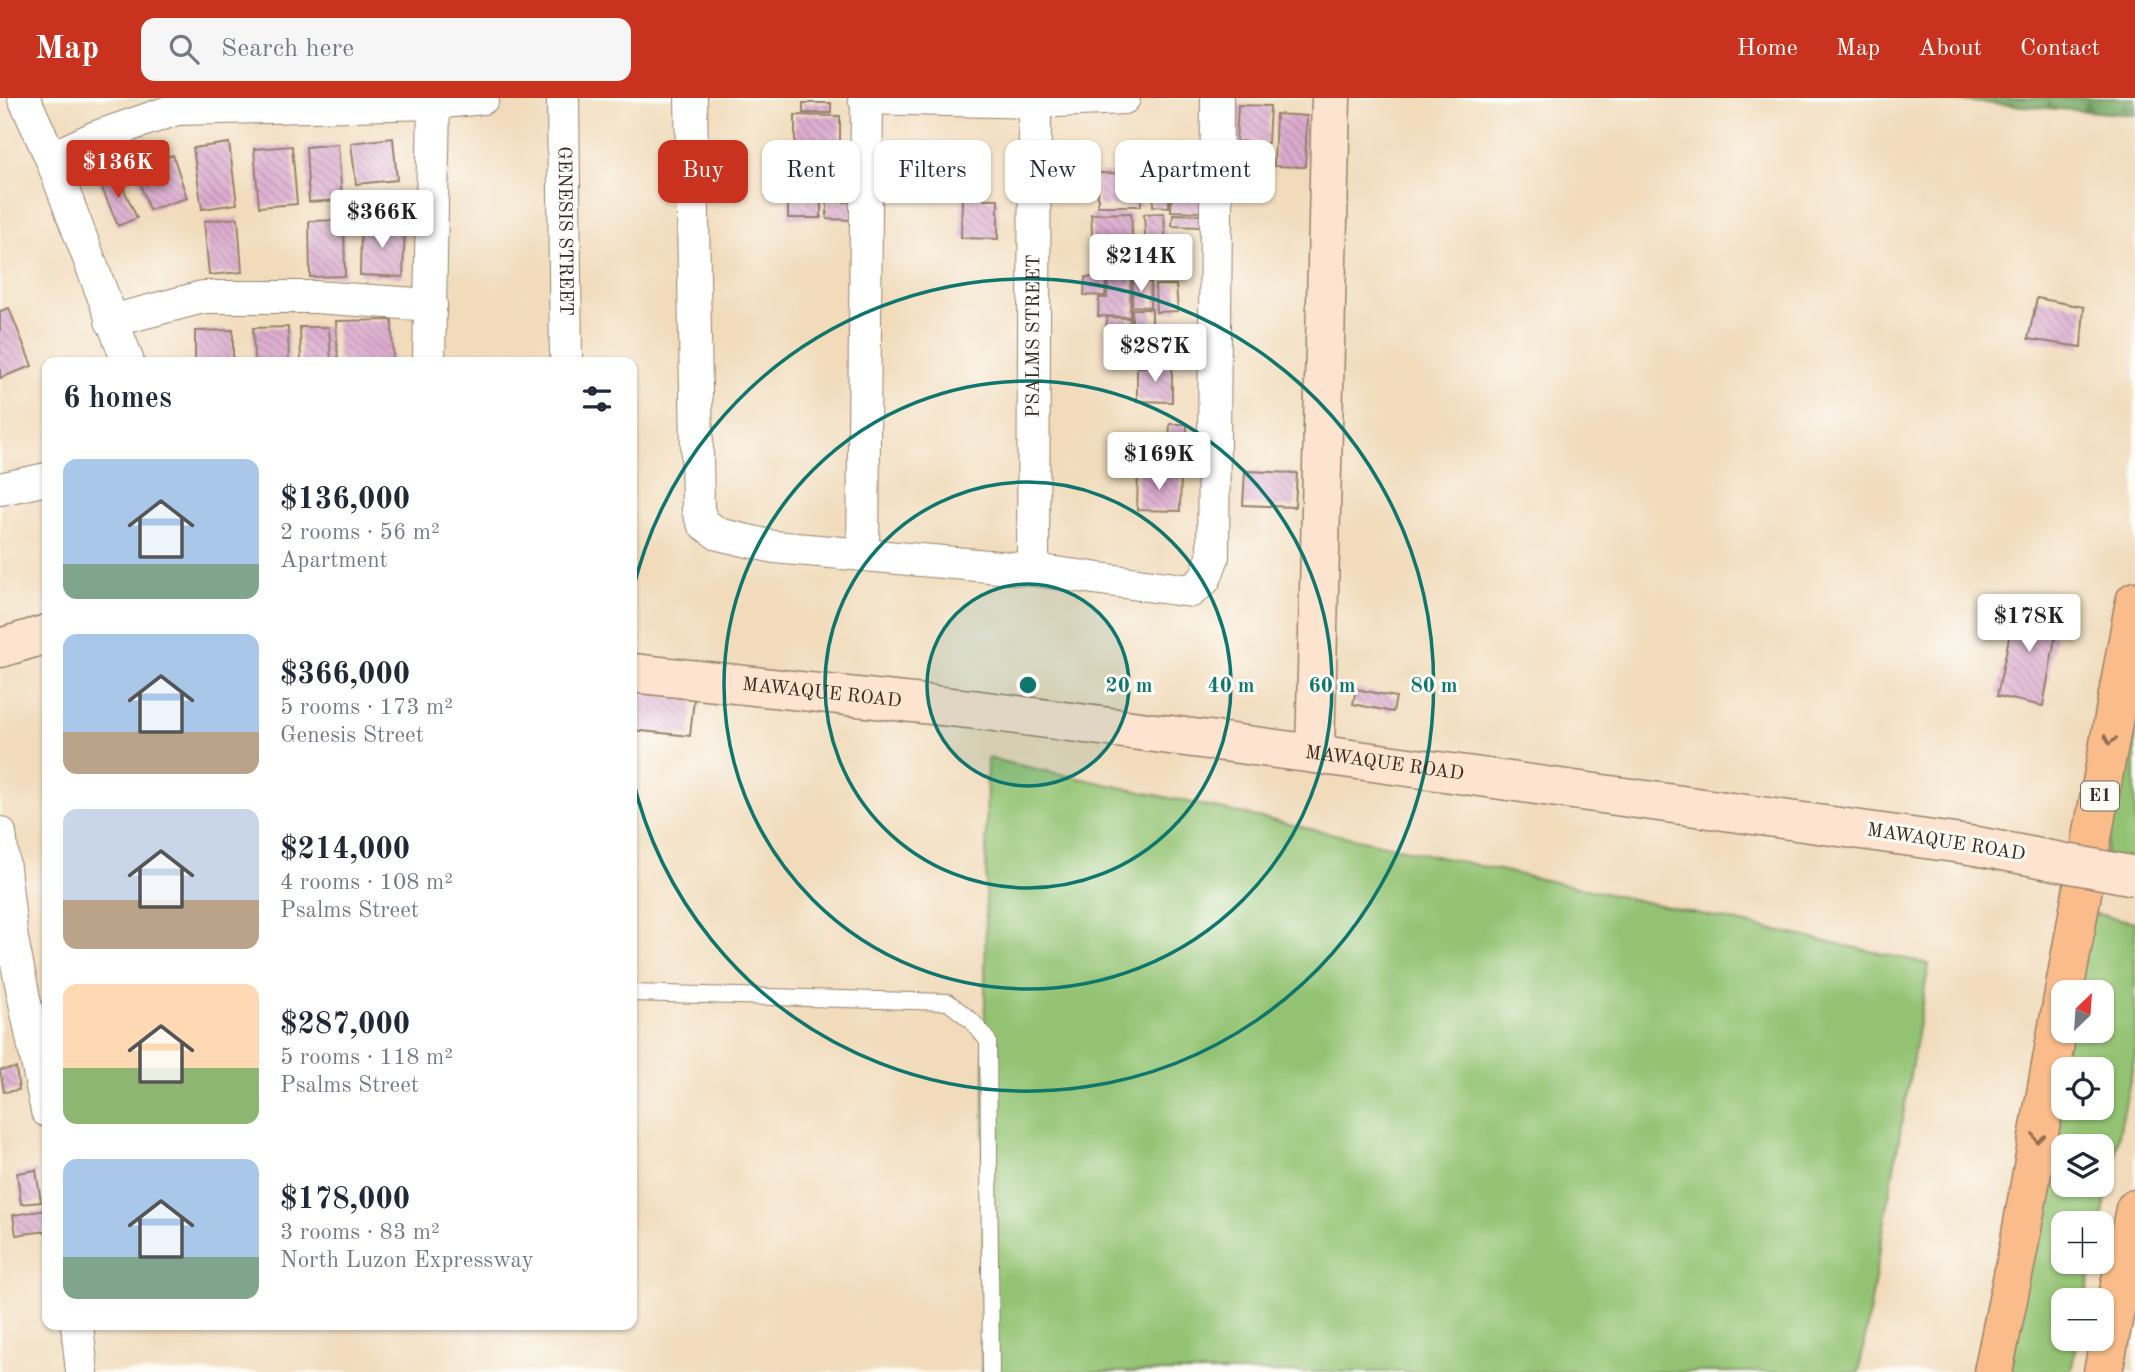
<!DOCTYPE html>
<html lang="en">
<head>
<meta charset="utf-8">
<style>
  body { margin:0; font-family:"Old Standard TT",serif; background:#f6f6f7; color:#1f2937; height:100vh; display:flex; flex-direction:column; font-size:26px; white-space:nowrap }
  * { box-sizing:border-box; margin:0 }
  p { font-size:23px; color:#747a83 }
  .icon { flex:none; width:38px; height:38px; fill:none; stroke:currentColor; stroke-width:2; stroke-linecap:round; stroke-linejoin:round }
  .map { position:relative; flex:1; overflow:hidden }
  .details { position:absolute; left:42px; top:259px; width:595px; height:973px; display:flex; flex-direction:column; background:#fff; border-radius:14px; box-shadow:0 2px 5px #0004 }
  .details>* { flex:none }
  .top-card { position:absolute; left:658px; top:42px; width:665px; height:63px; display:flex; gap:14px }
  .needle { width:46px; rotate:25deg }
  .buttons { position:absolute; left:2051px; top:882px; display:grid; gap:14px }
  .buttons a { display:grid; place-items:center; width:63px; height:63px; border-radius:14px; background:#fff; box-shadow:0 2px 5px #0004; font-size:35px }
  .price { position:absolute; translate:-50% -60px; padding:0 16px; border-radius:7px; background:#fff; color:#222; font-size:23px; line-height:46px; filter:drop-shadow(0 2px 4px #0008) }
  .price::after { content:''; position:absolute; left:50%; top:42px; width:21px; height:16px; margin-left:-10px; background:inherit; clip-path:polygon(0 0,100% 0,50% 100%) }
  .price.on { background:#c8321e; color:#fff }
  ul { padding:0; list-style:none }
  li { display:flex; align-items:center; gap:21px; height:175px; padding:0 21px }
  li span { display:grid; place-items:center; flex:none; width:196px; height:140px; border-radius:14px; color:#555 }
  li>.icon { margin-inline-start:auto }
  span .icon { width:84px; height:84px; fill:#fffc; stroke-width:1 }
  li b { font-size:30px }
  h2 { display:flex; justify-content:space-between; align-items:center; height:84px; padding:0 21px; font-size:30px }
  .pill { padding:0 24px; border-radius:14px; background:#fff; box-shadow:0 2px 5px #0004; font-size:24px; line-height:63px }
  .pill.on { background:#c8321e; color:#fff }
  header { display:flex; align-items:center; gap:42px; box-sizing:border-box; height:98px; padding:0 35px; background:#c8321e; color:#fff }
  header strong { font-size:33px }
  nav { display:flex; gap:38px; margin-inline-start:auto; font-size:24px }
  .search { width:490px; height:63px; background:#f6f6f7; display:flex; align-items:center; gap:18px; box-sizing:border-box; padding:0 24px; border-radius:14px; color:#747a83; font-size:26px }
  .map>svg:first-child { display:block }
</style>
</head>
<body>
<header>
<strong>Map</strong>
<div class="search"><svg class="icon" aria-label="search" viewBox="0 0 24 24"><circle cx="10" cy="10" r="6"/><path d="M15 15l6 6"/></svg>Search here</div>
<nav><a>Home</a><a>Map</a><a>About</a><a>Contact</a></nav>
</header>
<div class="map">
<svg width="2135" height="1274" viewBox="0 0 2135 1274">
  <defs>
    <pattern id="forest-firs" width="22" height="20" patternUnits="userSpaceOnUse" patternTransform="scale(1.75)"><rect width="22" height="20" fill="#76a964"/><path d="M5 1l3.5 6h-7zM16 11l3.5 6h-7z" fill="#628a52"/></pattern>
    <pattern id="building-back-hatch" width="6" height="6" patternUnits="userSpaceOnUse" patternTransform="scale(1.75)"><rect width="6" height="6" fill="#dcabcf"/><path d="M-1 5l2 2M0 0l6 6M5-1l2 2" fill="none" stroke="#b48ba7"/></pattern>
  </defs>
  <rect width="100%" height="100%" fill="#fdfcf7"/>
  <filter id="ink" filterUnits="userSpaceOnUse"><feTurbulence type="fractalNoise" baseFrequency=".0143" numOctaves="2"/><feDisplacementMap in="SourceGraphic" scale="14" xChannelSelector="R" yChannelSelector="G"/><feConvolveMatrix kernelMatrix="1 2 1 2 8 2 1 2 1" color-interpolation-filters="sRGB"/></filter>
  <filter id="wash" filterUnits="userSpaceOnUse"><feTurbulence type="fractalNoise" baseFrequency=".00686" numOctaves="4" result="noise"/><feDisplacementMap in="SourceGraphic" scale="28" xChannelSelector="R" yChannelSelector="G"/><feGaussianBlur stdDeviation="1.57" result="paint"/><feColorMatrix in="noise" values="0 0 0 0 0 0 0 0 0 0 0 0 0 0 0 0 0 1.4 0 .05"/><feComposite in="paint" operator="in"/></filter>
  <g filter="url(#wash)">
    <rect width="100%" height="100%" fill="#f1dbbb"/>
    <path fill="#93c372" stroke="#677648" stroke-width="2" fill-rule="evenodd" d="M2135,594V775L2103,768Z
      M987,660L1929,866L1859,1274H982Z
      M2092,815L2135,824V958L2101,1125H2063V1164H2093L2085,1202H2063V1241H2077L2071,1274H2005L2069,933H2102V894H2077ZM2063,971H2102V1010H2063ZM2063,1048H2102V1087H2063Z"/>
    <path fill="url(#forest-firs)" stroke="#586a41" stroke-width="2" d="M1919,0H2135V17Z"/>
    <g id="blocks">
      <path fill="url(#building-back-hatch)" d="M803,5H831V15H803Z
        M1238,7L1270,8L1268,45L1236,43Z
        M1276,16L1307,18L1305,69L1274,68Z
        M795,17L840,18V58H795Z
        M393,40L397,82L356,86L351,45Z
        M229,45L237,106L202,111L193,50Z
        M338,46L342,102L309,104L306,49Z
        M292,48L297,106L259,109L254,51Z
        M1241,49L1267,51L1266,63L1240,62Z
        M173,57L187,100L149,112L135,69Z
        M784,60H845V95L784,94Z
        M1098,75L1141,76V108H1098Z
        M117,76L137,120L118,128L99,83Z
        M1154,78L1170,79L1169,109L1153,108Z
        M1172,84H1203V114L1171,113Z
        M962,101H998V141L961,140Z
        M788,103L821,104V120H788Z
        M827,104H852V122L827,121Z
        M1131,115L1133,150L1093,152L1091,116Z
        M1164,115L1166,155L1146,156L1144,116Z
        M1173,116L1202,117V129L1172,128Z
        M238,120L242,174L209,177L204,123Z
        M344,122L345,178L310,179L309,123Z
        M361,126L405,128L403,179L360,177Z
        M1177,161V179L1153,180V162Z
        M1085,179L1106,180L1105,198L1084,197Z
        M1108,179L1131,180L1130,219L1098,218L1099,200H1107Z
        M1133,183L1151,184L1150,209L1132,208Z
        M1155,187H1176L1178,213L1156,214Z
        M2037,200L2084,209L2081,249L2028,241Z
        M9,210L32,268L0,280V213Z
        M1132,211H1152V229L1132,228Z
        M1107,219L1130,220L1129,234L1106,233Z
        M392,222L393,264H338L336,223Z
        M288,229L289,264H254L253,230Z
        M300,229H329L331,264H301Z
        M233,232V264H195V233Z
        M1137,269H1172V304L1137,303Z
        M1170,326H1187V361H1168Z
        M1245,373L1297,375L1295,409L1243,407Z
        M1138,375L1181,377L1180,413L1137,412Z
        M2016,506L2060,512L2043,608L1997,598Z
        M1356,591L1396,599L1393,614L1353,606Z
        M632,594L694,601L690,638L632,632Z
        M16,970L19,992L4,994L0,972Z
        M36,1072L41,1104L21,1106L17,1075Z
        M47,1112V1133L16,1137L13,1117Z"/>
    </g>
  </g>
  <g filter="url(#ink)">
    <use href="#blocks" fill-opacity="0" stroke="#96826c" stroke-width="2"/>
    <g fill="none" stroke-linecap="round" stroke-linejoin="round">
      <defs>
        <path id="lane" d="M632,895L948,904L972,923L988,943L991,1274"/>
        <g id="street">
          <path d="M24,0L51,60L128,264"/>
          <path id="s1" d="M563,0L566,264"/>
          <path d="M691,0L698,412L703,425L718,436L774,449L1033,472L1191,493L1205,481L1213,459L1217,0"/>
          <path d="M864,0L1035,4L1124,0"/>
          <path d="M434,5L483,0"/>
          <path d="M51,60L96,39L177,11L434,5L429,264"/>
          <path d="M111,223L203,199H315L431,207"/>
          <path d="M0,391L47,381"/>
          <path d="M863,457L867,0"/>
          <path id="s2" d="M1033,472L1035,4"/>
          <path d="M0,735L12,841L47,1013"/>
          <path d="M77,1227L82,1274"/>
        </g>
        <g id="secondary">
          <path d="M0,550L47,536"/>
          <path id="s3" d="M632,575L979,612L1315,656L1976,748"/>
          <path d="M1315,656L1331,0"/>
        </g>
        <path id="highway" d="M2064,894L2135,503
          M1993,1274L2018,1153L2063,900
          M2103,1274L2135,1111"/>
      </defs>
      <use href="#lane" stroke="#96826c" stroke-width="18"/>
      <use href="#street" stroke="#96826c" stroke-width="34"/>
      <use href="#secondary" stroke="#96826c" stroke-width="41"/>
      <use href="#highway" stroke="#96826c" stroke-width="41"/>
      <use href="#lane" stroke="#fff" stroke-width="16"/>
      <use href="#street" stroke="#fff" stroke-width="32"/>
      <use href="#secondary" stroke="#fde4d0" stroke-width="38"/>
      <use href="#highway" stroke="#f9bc8a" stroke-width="38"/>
      <defs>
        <path id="secondary-bridge" d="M1976,748L2135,778"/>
      </defs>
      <use href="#secondary-bridge" stroke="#96826c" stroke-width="41" stroke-linecap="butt"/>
      <use href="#secondary-bridge" stroke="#fde4d0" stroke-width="38"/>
    </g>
    <defs><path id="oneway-chevron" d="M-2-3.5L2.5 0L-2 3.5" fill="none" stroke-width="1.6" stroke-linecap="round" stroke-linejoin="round" transform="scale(1.75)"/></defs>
    <g stroke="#906c4f">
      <use href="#oneway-chevron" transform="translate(2110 642) rotate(100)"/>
      <use href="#oneway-chevron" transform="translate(2038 1040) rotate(100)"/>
    </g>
  </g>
  <circle cx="1028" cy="587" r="101" fill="#0f766e" fill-opacity=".12"/>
  <g fill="none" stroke="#0f766e" stroke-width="3.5">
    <circle cx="1028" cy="587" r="101"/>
    <circle cx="1028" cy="587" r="203"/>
    <circle cx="1028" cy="587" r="304"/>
    <path d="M632 496A406 406 0 1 1 632 678"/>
  </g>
  <g text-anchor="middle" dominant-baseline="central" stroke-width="6" stroke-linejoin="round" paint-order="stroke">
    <rect fill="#fdfcf7" stroke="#75695f" stroke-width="2" x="2081" y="683.5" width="38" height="29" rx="5"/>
    <g font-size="18" font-weight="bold" fill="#3b2a1e">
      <text x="2100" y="698">E1</text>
    </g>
    <g font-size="19" fill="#3b2a1e" stroke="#fdfcf7">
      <text stroke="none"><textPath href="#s1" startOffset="133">GENESIS STREET</textPath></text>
      <text stroke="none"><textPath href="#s2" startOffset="234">PSALMS STREET</textPath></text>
      <text stroke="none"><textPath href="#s3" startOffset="191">MAWAQUE ROAD</textPath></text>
      <text stroke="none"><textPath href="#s3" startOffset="758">MAWAQUE ROAD</textPath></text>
      <text transform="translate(1946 745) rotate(9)">MAWAQUE ROAD</text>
    </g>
  </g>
  <circle cx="1028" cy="587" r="10" fill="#0f766e" stroke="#fdfcf7" stroke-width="3.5"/>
  <g font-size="21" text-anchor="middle" font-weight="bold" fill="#0f766e" stroke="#fdfcf7" stroke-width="6" stroke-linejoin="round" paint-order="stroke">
    <text x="1129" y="594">20 m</text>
    <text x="1231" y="594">40 m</text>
    <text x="1332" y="594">60 m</text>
    <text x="1434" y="594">80 m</text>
  </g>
</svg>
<div class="buttons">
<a><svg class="needle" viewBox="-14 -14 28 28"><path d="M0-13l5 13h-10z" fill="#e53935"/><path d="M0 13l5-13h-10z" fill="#747a83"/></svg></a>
<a><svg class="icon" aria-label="locate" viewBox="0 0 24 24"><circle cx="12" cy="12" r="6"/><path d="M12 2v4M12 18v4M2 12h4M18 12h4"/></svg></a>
<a><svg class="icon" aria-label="layers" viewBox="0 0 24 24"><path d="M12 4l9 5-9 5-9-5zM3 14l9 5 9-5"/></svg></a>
<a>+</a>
<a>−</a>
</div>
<b class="price on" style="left:118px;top:102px">$136K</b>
<b class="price" style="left:382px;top:152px">$366K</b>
<b class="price" style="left:1141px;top:196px">$214K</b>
<b class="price" style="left:1155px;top:286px">$287K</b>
<b class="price" style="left:1159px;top:394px">$169K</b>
<b class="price" style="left:2029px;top:556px">$178K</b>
<div class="top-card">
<a class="pill on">Buy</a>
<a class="pill">Rent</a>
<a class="pill">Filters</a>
<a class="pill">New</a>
<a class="pill">Apartment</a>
</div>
<section class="details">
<h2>6 homes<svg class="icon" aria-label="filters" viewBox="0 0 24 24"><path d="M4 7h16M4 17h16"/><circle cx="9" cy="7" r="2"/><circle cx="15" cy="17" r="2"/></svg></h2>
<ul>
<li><span style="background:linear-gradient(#a9c7e8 75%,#7fa58c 0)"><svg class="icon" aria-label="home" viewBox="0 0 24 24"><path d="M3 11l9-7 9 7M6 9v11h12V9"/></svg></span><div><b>$136,000</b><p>2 rooms · 56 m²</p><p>Apartment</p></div></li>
<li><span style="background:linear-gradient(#a9c7e8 70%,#b9a48a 0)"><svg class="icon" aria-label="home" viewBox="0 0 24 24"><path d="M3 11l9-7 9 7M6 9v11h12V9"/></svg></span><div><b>$366,000</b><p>5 rooms · 173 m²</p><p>Genesis Street</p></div></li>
<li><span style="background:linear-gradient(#c9d6e8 65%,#b9a48a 0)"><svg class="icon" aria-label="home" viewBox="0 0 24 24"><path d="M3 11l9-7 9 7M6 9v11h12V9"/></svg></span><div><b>$214,000</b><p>4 rooms · 108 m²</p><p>Psalms Street</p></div></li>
<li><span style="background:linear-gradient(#ffd9b3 60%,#8fb573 0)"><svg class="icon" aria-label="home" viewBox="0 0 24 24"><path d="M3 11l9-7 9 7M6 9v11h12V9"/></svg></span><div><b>$287,000</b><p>5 rooms · 118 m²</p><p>Psalms Street</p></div></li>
<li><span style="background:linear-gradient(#a9c7e8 70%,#7fa58c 0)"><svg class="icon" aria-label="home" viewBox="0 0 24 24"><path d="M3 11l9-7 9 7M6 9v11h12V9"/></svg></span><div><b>$178,000</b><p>3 rooms · 83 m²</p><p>North Luzon Expressway</p></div></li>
</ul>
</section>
</div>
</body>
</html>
